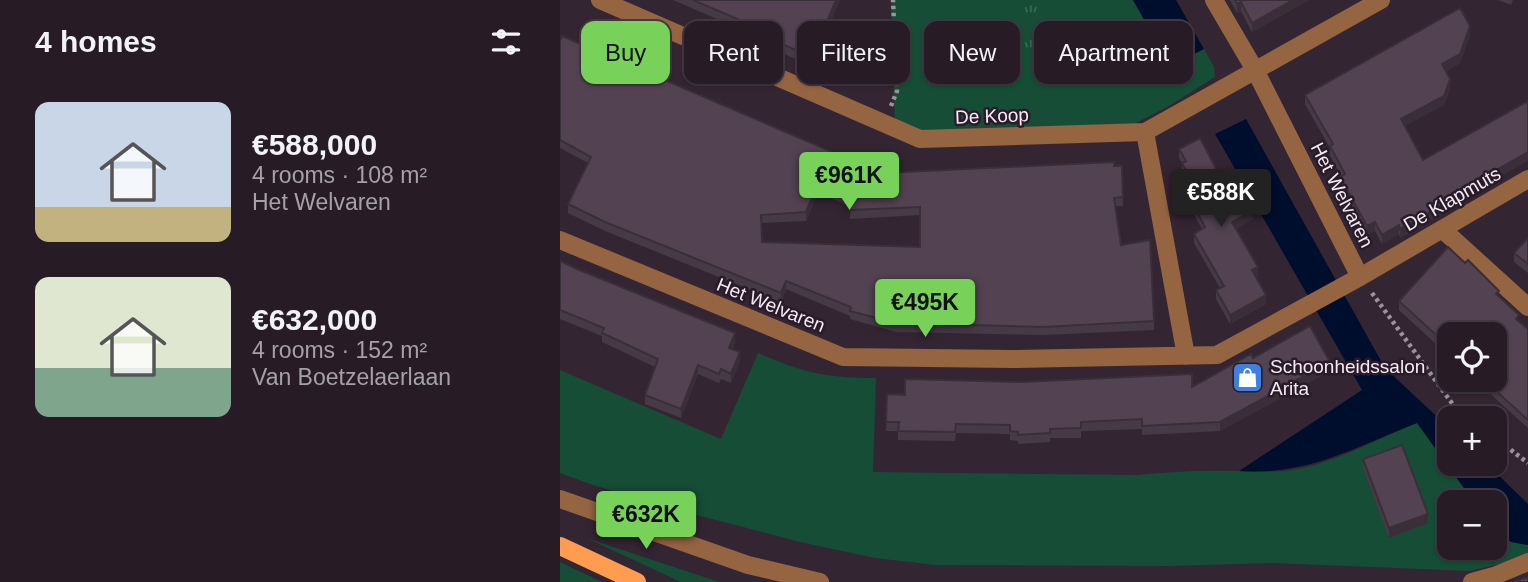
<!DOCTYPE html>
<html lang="en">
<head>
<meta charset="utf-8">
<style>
  body { margin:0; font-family:Arial,sans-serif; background:#2f252e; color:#f1f3f6; height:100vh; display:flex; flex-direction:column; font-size:26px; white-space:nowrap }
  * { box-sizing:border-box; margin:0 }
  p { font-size:23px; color:#a4a1a7 }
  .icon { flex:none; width:38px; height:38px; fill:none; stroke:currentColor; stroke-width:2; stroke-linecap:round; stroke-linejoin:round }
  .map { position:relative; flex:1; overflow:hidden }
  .side { display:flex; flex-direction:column; background:#271c26; width:560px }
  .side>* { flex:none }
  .hud { position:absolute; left:21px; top:21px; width:665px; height:63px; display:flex; gap:14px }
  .controls { position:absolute; left:877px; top:322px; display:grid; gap:14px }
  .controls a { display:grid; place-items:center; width:70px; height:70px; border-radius:14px; background:#271c26; box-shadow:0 2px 5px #0004,0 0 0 2px #433a43; font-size:35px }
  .price { position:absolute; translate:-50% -60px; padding:0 16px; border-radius:7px; background:#78d158; color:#111; font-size:23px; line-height:46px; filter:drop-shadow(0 2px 4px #0008) }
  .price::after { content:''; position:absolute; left:50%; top:42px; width:21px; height:16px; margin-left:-10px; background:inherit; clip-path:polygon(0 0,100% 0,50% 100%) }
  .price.on { background:#222; color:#fff }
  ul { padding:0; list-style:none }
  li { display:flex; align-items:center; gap:21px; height:175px; padding:0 35px }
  li span { display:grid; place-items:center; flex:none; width:196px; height:140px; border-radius:14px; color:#555 }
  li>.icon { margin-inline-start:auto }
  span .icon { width:84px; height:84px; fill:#fffc; stroke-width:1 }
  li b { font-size:30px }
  h2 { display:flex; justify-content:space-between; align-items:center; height:84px; padding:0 35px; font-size:30px }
  .chip { padding:0 24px; border-radius:14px; background:#271c26; box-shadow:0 2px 5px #0004,0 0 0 2px #433a43; font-size:24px; line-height:63px }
  .chip.on { background:#78d158; color:#111 }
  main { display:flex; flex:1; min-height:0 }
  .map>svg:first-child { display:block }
</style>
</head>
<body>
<main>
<section class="side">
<h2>4 homes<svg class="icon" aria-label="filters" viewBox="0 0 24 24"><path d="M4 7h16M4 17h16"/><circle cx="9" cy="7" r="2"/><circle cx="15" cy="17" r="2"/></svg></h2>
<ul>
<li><span style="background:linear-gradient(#c9d6e8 75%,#c2b280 0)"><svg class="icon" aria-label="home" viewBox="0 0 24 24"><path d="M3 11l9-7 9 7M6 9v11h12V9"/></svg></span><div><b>€588,000</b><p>4 rooms · 108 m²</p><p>Het Welvaren</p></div></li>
<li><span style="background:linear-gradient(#dfe7d0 65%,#7fa58c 0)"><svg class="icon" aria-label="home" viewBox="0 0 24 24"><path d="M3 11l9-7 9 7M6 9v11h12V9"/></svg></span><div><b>€632,000</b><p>4 rooms · 152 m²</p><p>Van Boetzelaerlaan</p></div></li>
</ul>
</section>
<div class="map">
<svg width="968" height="582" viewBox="0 0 968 582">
  <defs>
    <pattern id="park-tufts" width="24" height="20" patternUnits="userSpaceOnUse" patternTransform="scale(1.75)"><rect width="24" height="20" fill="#164d37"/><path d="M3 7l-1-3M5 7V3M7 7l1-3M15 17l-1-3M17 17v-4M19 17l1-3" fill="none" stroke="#386754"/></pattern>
  </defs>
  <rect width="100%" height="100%" fill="#342533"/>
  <path fill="#164d37" d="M331,0H573L608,62L617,63L644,49L654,67L655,77L609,106L574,124L335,131Z
    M198,353C244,373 266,378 316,378L313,472L577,475C608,472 641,470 673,471C693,471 712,473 732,470C775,463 817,439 857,423L914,502H889V548H934L935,531L951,542L968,545V555L960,559L910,571L713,563L608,566L376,565L315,558L240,542L129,513L33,485L0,473V370L161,439Z
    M26,538L159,582H121Z
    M0,562L42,582H0Z"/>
  <path fill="url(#park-tufts)" d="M448,0H474L530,25L513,64L475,48L458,88L374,51L393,10L435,29Z"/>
  <path fill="#000e2d" d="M573,0H616L644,49L616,63L608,62Z
    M686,119L825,368L889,428V464H927L968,504V545L951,542L935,531L934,502H914L857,423C795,447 748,476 679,471L802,390L655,134Z"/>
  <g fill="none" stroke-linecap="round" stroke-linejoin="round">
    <path stroke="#9e919d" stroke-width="4.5" stroke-dasharray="3.5 3.5" stroke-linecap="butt" d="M331,106L337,91L333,0
      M812,293L894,406L910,418
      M934,437L968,463"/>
    <path stroke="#956542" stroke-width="18" d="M40,0L360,139L585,132L821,0
      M654,0L695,70L800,277
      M585,132L626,356
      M882,229L968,307
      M0,240L283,357L453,359L657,355L800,277L968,179
      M0,499L188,565L260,582
      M912,582L934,576L968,562"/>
    <path stroke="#ff9c4f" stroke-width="18" d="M0,546L77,582"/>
  </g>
  <path fill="#473a47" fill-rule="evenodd" d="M113,0H280L252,66L178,34V28Z
    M670,0H749L692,32L681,11L677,13Z
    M938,0H953L951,5Z
    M910,35L900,63L886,71L890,88L884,105L844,126L863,160L909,194L887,207V211L840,238L839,234L822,244L815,231L807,235L780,186V177L781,176L770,155V148L745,104V95Z
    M0,41L284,165L277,182L562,166L563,206H555L561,245L594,321V330L483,335L336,332L290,319V316L226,289L221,302L45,231L8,213V204L28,163L0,148ZM258,192L291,207L290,219L360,215V247L202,242L201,223L246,221Z
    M619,149L693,219L676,229L698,276L696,277L706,304L670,324L656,299V290L660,288L634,243V234L642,229L627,202L628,193L624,187V178L622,173V163L619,158Z
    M968,238V273L954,262V253Z
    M0,261L175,342L173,349L180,361L171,383L161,379L159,383L138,374L121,418L85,404V395L95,367L42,342V336L0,319Z
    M939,297L959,321L968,329V428L915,380H934L889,334V356L839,310V301Z
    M693,358L770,371L660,431L582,435V429L521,431V438H490V442L458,444V441L450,440V434L396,433L395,441L338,440V431H326L327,394L632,387Z
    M803,459L868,523L829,538L803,468Z"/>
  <path fill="#3a2f39" d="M276,0H280L252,66V57Z
    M733,0H749L692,32V23Z
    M681,2V11L677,13V4Z
    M910,26V35L900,63L882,73V64Z
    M890,79V88L884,105L841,128V119Z
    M968,152V161L887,207V211L840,238V229L886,199Z
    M284,157V165L273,191V182Z
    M258,184V192L246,221V212Z
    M693,210V219L672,231V222Z
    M815,222V231L807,235V226Z
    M839,225V234L822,244V235Z
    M698,267V276L692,280V270Z
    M226,281V289L221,302V293Z
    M706,295V304L670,324V315Z
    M175,333V342L169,357V348Z
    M180,352V361L171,383V374Z
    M770,362V371L660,431V422Z
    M138,365V374L121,418V409Z
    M868,514V523L829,538V528Z"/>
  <path fill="#534352" stroke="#3a2f39" stroke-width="2" fill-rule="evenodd" d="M133,0H276L252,57L178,25L180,20Z
    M675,0H733L692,23L681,2L677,4Z
    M900,8L910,26L900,54L882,64L890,79L884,96L841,119L863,160L968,101V152L886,199L887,202L840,229L839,225L822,235L815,222L807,226L780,177L785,174L770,146L773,144L745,95Z
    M2,36L284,157L273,182L324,180L323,173L554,162V166H562L563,197L554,198L561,245L590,240L594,321L483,327L336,323L290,311L291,307L226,281L221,293L45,222L8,204L31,157L0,140V41ZM258,184L293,199L290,210L360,207V247L202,242L201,215L246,212Z
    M640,138L671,197L683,191L693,210L672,222L698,267L692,270L706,295L670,315L656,290L664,286L634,234L645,227L627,193L631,191L624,178L629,176L622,163L626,161L619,149Z
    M968,238V264L954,253Z
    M888,247L905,263L908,260L939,291L936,294L959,315L956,319L968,329V420L924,380H934V334H889V347L839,301Z
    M0,261L17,269L175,333L169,348L180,352L171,374L161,369L159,374L138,365L121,409L85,395L98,359L42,333L44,328L0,310Z
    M750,326L770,362L660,422L582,426V419L521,422V428L490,429V433L458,435V432L450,431V425L396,424L395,432L338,431L339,422H326L327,394L345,395V379L462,382L632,374V387L691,354L693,358Z
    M842,445L868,514L829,528L803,459Z
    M968,577V582H955V581Z"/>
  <defs>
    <symbol id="shop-square" viewBox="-11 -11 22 22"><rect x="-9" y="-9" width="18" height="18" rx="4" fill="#3f7fe0" stroke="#291b29"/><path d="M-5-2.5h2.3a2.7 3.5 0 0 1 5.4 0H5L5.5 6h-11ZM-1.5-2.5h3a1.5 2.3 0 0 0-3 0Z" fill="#fff"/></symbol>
  </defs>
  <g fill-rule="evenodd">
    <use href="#shop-square" x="670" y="360" width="35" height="35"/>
  </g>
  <g text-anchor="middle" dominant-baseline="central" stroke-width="5" stroke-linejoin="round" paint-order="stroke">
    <g font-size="19" fill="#f4eaf3" stroke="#291b29">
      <text transform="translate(432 116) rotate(-2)">De Koop</text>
      <text transform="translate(782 195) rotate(63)">Het Welvaren</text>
      <text transform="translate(892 199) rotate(-30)">De Klapmuts</text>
      <text transform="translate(211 305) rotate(22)">Het Welvaren</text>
    </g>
    <g font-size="19" fill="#f4eaf3" stroke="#291b29" text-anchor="start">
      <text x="710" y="366">Schoonheidssalon<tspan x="710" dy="22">Arita</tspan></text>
    </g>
  </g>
</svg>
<div class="controls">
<a><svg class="icon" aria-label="locate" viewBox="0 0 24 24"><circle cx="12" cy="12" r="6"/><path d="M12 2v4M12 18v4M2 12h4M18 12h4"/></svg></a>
<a>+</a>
<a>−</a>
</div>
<b class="price" style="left:289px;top:212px">€961K</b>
<b class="price on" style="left:661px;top:229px">€588K</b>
<b class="price" style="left:365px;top:339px">€495K</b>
<b class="price" style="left:86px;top:551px">€632K</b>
<div class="hud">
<a class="chip on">Buy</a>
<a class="chip">Rent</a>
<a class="chip">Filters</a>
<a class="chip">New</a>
<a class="chip">Apartment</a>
</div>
</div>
</main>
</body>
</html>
